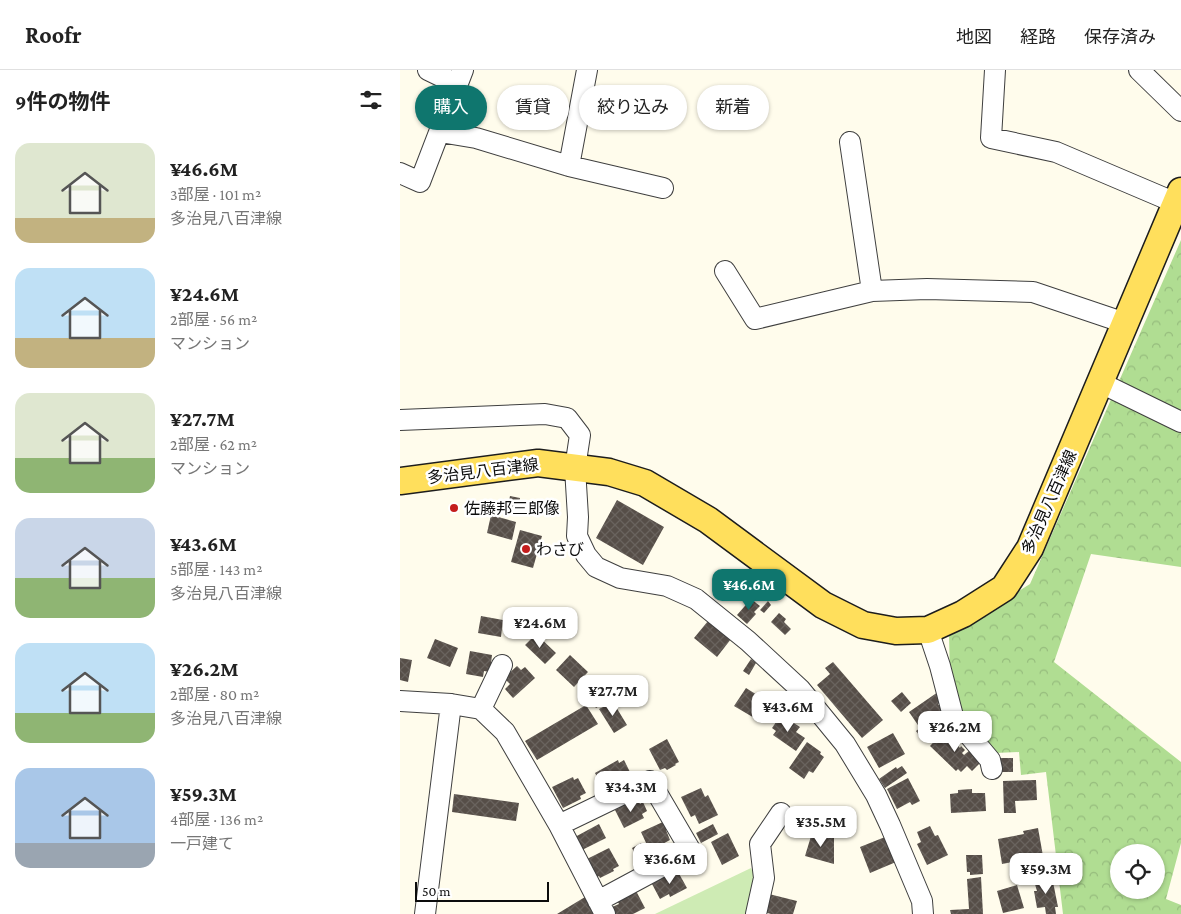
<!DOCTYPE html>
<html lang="ja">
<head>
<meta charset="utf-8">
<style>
  body { margin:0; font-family:"Crimson Pro","Noto Sans JP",serif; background:#f6f6f6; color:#222; height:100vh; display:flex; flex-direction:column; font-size:19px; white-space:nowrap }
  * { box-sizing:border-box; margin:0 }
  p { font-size:16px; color:#767676 }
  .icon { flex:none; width:28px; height:28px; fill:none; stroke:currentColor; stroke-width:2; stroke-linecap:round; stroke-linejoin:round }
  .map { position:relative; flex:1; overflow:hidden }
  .sheet { display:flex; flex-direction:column; background:#fff; width:400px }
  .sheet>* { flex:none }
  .guide { position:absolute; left:15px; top:15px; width:475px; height:45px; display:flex; gap:10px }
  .buttons { position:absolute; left:710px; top:774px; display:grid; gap:10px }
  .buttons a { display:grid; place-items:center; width:55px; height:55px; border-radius:50%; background:#fff; box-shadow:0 1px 4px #0004; font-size:25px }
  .scale { position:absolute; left:15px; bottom:12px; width:134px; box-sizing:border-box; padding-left:5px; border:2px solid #0c0c0c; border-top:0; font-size:14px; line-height:18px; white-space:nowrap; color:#0c0c0c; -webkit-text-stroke:4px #fff; paint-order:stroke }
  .price { position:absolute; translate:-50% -42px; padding:0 11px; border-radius:10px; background:#fff; color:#222; font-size:16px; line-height:32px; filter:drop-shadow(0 1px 2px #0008) }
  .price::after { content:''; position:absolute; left:50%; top:30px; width:15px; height:11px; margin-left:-8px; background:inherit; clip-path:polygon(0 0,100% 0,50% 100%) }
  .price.current { background:#0f766e; color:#fff }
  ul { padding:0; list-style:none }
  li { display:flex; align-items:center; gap:15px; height:125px; padding:0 15px }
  li span { display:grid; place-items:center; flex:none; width:140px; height:100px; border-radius:15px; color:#555 }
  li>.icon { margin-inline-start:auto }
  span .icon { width:60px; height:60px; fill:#fffc; stroke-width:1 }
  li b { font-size:21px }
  h2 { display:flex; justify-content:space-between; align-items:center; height:60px; padding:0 15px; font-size:21px }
  .chip { padding:0 18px; border-radius:22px; background:#fff; box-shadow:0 1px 4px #0004; font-size:18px; line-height:45px }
  .chip.current { background:#0f766e; color:#fff }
  header { display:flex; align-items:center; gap:30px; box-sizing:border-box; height:70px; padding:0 25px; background:#fff; border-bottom:1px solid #e0e0e0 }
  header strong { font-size:24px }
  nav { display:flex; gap:28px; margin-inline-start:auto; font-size:18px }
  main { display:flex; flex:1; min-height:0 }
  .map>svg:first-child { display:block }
</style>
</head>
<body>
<header>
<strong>Roofr</strong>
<nav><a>地図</a><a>経路</a><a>保存済み</a></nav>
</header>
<main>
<section class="sheet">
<h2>9件の物件<svg class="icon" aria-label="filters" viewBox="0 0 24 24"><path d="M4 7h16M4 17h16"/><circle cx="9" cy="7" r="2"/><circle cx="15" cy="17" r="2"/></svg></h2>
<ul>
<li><span style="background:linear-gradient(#dfe7d0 75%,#c2b280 0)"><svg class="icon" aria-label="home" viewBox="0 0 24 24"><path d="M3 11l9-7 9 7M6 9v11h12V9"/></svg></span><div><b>¥46.6M</b><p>3部屋 · 101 m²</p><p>多治見八百津線</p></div></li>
<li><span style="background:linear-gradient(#bfe0f5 70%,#c2b280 0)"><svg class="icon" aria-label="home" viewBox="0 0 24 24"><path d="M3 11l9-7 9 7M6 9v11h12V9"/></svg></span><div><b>¥24.6M</b><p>2部屋 · 56 m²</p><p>マンション</p></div></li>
<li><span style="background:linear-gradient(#dfe7d0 65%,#8fb573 0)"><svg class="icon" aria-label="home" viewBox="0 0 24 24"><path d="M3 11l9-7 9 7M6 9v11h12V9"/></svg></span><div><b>¥27.7M</b><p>2部屋 · 62 m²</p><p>マンション</p></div></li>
<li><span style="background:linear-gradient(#c9d6e8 60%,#8fb573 0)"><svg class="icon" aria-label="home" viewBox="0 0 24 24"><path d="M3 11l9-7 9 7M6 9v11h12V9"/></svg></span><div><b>¥43.6M</b><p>5部屋 · 143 m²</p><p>多治見八百津線</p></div></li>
<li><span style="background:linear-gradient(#bfe0f5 70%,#8fb573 0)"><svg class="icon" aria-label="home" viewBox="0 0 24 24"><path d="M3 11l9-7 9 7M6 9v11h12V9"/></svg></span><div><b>¥26.2M</b><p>2部屋 · 80 m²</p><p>多治見八百津線</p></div></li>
<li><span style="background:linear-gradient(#a9c7e8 75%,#9aa5b1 0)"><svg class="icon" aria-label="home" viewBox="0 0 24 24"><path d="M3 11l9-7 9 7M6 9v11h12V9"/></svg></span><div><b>¥59.3M</b><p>4部屋 · 136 m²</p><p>一戸建て</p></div></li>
</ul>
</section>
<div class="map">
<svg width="781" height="844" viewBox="0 0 781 844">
  <defs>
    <pattern id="forest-crowns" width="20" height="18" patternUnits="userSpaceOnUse" patternTransform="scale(1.25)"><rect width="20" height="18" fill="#b0dd92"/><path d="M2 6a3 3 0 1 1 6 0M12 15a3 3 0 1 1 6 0" fill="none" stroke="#96bc7d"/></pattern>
    <pattern id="building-cross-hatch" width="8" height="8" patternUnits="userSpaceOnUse" patternTransform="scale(1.25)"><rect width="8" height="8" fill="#564e48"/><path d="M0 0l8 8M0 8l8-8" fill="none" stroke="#69635e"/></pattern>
  </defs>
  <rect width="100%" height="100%" fill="#fffcec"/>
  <path fill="#ceebb4" d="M351,798L356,808L348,844H255Z"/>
  <path fill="url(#forest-crowns)" fill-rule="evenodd" d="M781,170V497L691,484L654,592L781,692V773L766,829L781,835V844H663L646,702L621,705L619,682L595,683L558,642L550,607L549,565L630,514ZM719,782H756V820H719Z"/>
  <path fill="url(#building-cross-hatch)" d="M110,426L120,428L119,438L108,436Z
    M217,430L264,457L243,495L196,468Z
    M91,445L116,452L112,470L87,463Z
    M120,460L142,466L133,498L111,492Z
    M351,529L360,536L354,542L356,544L347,554L337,545Z
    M368,531L371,535L364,543L360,540Z
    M379,543L386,549L384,552L391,559L385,565L371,552Z
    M81,546L103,550L101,567L78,563Z
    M308,551L331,569L317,587L294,568Z
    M136,564L156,583L145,594L125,575Z
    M35,569L58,578L50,597L27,588Z
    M70,581L92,585L90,602L84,601L83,607L66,604Z
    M170,585L188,602L174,617L156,600Z
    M0,588L12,590L8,612L0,610Z
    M351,589L356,593L349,605L343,601Z
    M433,592L483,650L462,668L417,615L430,604L425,598Z
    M117,596L121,600L125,597L135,608L113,628L105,619L110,614L104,608Z
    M346,618L367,631L356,649L334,636Z
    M212,620L216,626L196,638L192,632Z
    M502,622L511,633L501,642L491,631Z
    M538,622L543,630L538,634L546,646L539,651L542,657L538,660L540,661L527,670L525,667L522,669L516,661L520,658L509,642Z
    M213,632L227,655L214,663L199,639Z
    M186,635L198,654L137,690L125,671Z
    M381,645L400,657L396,662L405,668L396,681L373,665L376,661L372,658Z
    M546,659L550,662L548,665L560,678L561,676L565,680L562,683L564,685L570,680L582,691L572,701L567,696L561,702L558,699L556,701L530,676Z
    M493,663L505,684L479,698L467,677Z
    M267,669L279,692L275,694L276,695L267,700L265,698L260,700L249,679Z
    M407,672L421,682L420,684L424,687L413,703L409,701L404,709L389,698Z
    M599,688H613V702H599Z
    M218,690L219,693L224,690L231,704L204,719L195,703Z
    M502,696L507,703L485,718L479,709L496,697L497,699Z
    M173,707L174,710L178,708L186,723L180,726L181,729L163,738L152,717Z
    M508,708L520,731L512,735L510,732L497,739L487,719Z
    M636,710L637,730L615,731L616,743H604L603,711Z
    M301,718L305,727L308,725L318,745L299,754L295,745L291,747L281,727Z
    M572,719V723H585L586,741L551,743L550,724L558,723V720Z
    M54,724L119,733L116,751L52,742Z
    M237,728L240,734L243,732L247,741L242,744L244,748L224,758L215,740Z
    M265,751L268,758L266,760L270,770L253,779L251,774L247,775L241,762Z
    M199,754L206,768L182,780L175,767Z
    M313,754L318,764L301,773L296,763Z
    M530,756L535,766L538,765L548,785L527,795L517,774L521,772L517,762Z
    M638,758L643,786L634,787L635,793L626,795L624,790L602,794L598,769L624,764L623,761Z
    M328,763L339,786L322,795L311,772Z
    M412,763L434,768V794L405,786Z
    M485,767L496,792L470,803L460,777Z
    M241,773L247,783L237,788L232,778Z
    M209,778L219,796L213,799L214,801L200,808L199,806L194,809L187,789Z
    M566,785H582L583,804L570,805V802H567Z
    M277,800L287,818L270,827L269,824L260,829L252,814Z
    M581,807L583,844H551L550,840L569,839L567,809Z
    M652,807L658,837H655L656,844H646L645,837L637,838L634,821H637L634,811Z
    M617,815L624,838L603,843L597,821Z
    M235,819L245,838L233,844H215L212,837L219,834L216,829Z
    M369,824L397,831L393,844H371L364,842Z
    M185,827L195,844H157Z"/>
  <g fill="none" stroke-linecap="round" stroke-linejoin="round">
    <defs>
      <path id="minor" d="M28,0L57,14
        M595,0L591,68L656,82L776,133
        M739,0L781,41
        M40,62L76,68L169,96L263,118
        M450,72L472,221
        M169,96L187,0
        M0,103L20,112L63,0
        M325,201L355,249L472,221L527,219L633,222L725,253
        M701,313L781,352
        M0,350L145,344L167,348L180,365L175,398L178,447L177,466L186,485L196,497L220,508L267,516L296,529L348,571L400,619L445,674L476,725L490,755L522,831L523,844
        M528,560L540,596L553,646L590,690L592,699
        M0,631L51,634L81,639L105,662L159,755L205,844
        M81,639L102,595
        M159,755L250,711L291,781L198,831
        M25,844L51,634
        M356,844L364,808L360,774L381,743"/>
      <path id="major" d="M0,411L138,393L209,402L245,413L308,450L423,535L463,555L496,561L528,560L563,544L604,518L630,478L781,121"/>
    </defs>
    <use href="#minor" stroke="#3f3f3f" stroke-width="22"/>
    <use href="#major" stroke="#1d1d1d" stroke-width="29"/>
    <use href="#minor" stroke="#fff" stroke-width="20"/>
    <use href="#major" stroke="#ffdf5c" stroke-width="26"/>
  </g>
  <g fill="#c41d1d" stroke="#fff" stroke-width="2">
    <circle cx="54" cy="438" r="5"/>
    <circle cx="126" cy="479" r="5"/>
  </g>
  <g text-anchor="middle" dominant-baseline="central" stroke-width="5" stroke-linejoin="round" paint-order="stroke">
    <g font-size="16" fill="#0c0c0c" stroke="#fff">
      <text transform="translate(83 401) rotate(-7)">多治見八百津線</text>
      <text transform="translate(649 432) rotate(-66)">多治見八百津線</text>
    </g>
    <g font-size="16" fill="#0c0c0c" stroke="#fff" text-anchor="start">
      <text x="64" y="438">佐藤邦三郎像</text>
      <text x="136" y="479">わさび</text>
    </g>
  </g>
</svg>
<div class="buttons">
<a><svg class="icon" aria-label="locate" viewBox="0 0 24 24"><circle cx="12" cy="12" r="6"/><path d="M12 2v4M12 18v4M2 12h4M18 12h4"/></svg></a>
</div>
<div class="scale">50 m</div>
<b class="price current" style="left:349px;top:541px">¥46.6M</b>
<b class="price" style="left:140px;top:579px">¥24.6M</b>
<b class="price" style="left:213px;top:647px">¥27.7M</b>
<b class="price" style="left:388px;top:663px">¥43.6M</b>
<b class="price" style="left:555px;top:683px">¥26.2M</b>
<b class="price" style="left:231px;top:743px">¥34.3M</b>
<b class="price" style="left:421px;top:778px">¥35.5M</b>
<b class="price" style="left:270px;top:815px">¥36.6M</b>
<b class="price" style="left:646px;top:825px">¥59.3M</b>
<div class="guide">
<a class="chip current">購入</a>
<a class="chip">賃貸</a>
<a class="chip">絞り込み</a>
<a class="chip">新着</a>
</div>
</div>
</main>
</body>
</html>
